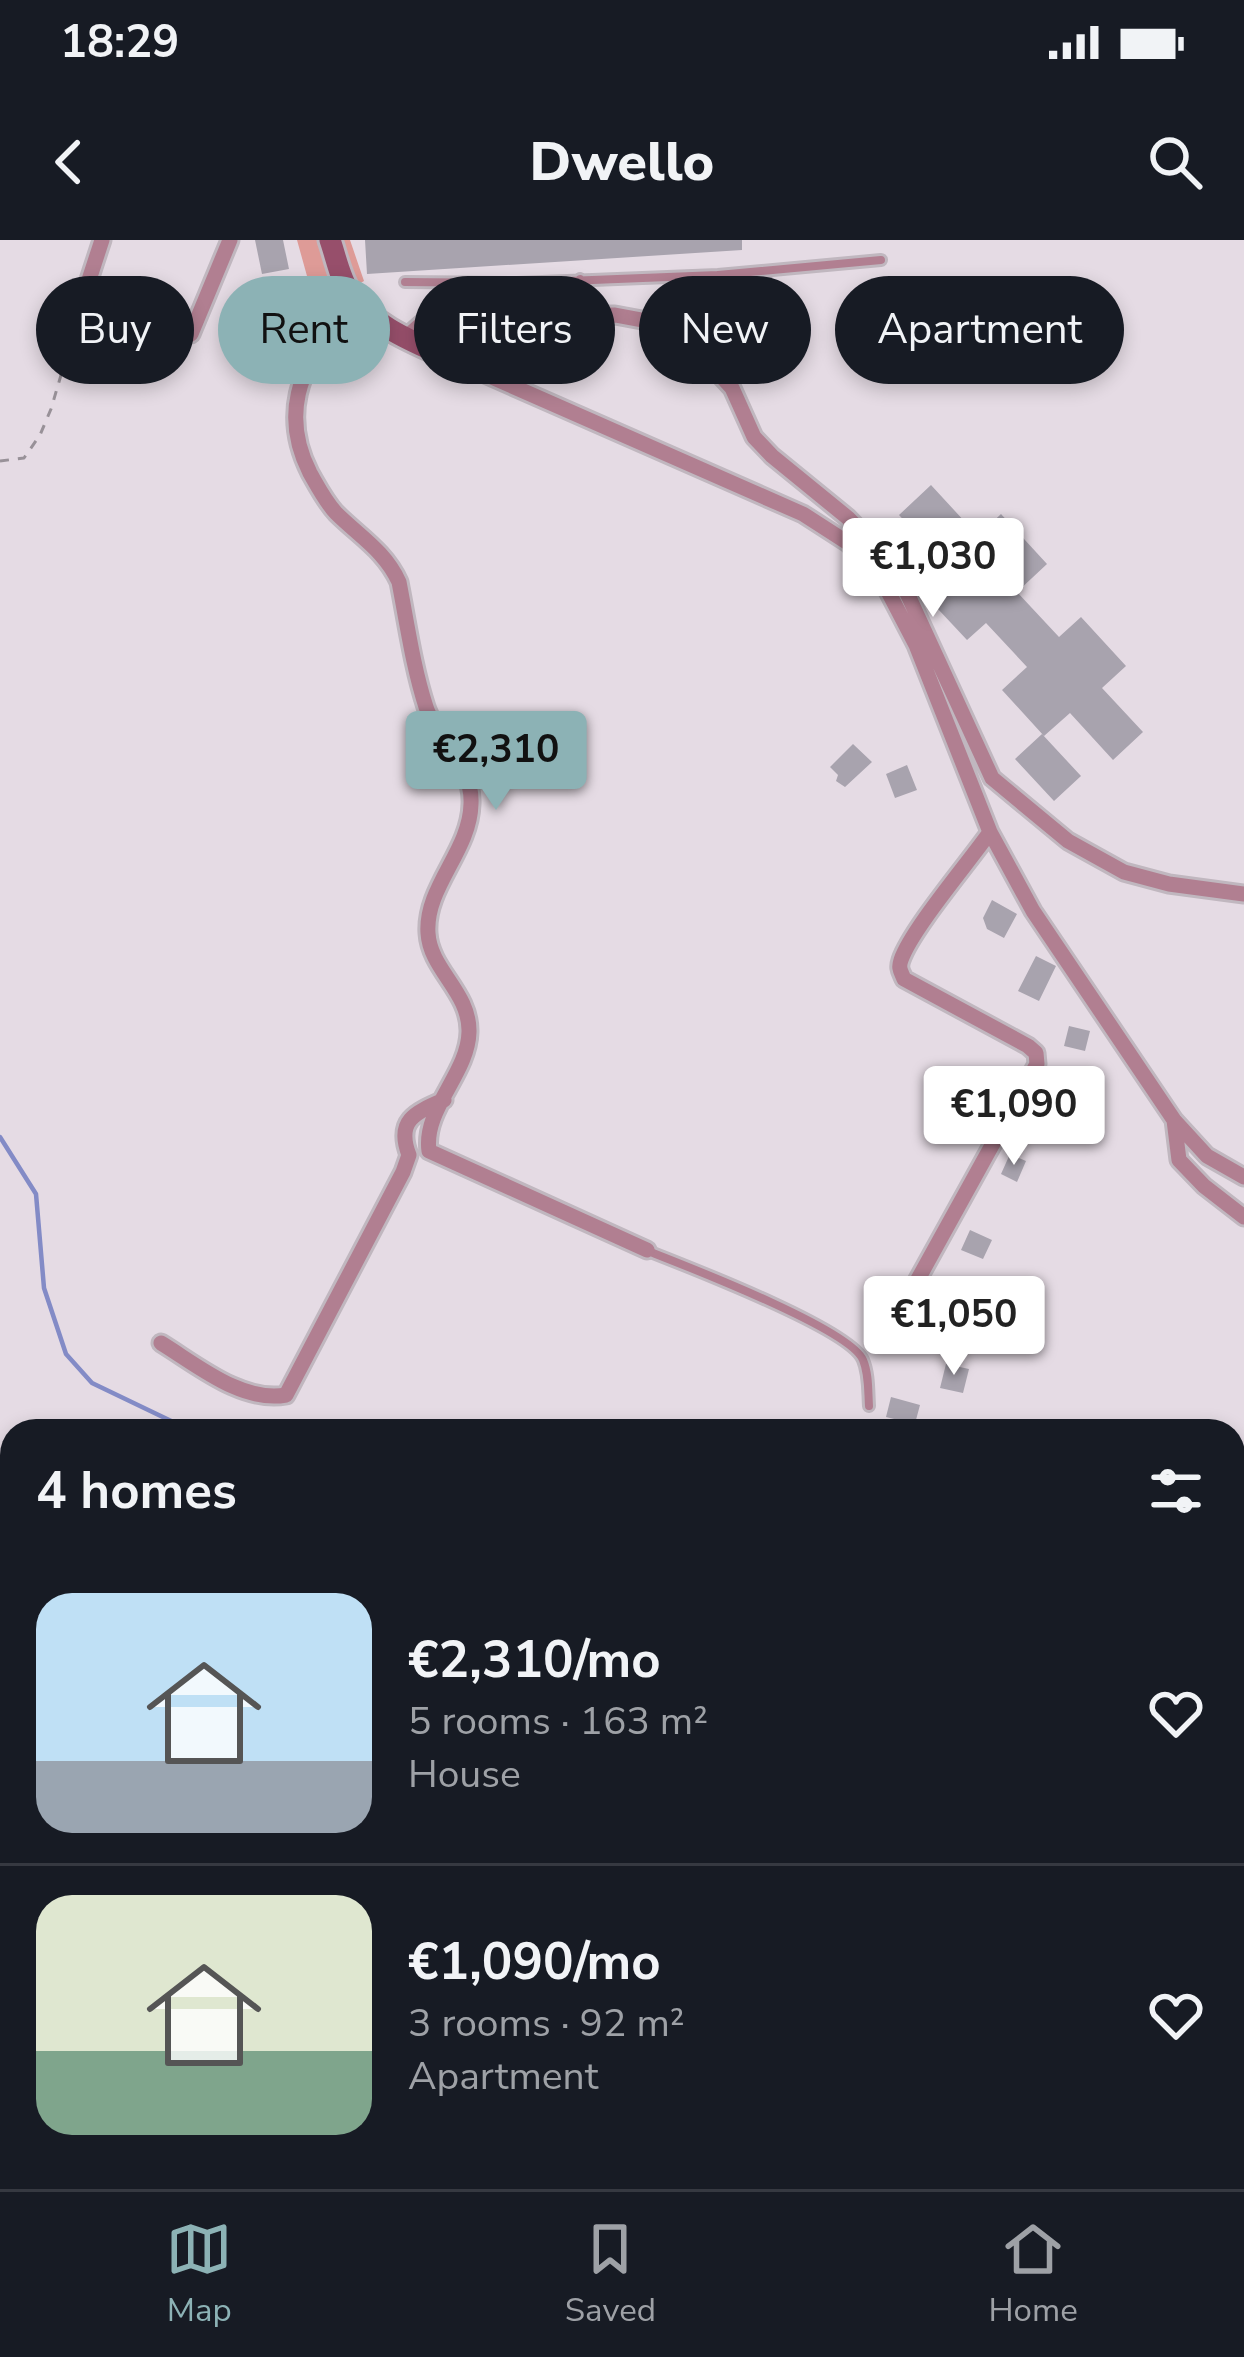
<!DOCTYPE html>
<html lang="en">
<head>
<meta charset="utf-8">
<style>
  body { margin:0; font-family:"Nunito Sans",sans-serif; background:#20242c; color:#f1f3f6; height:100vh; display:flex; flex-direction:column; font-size:45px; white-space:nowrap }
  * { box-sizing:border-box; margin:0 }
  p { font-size:39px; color:#9ea1a6 }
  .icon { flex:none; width:66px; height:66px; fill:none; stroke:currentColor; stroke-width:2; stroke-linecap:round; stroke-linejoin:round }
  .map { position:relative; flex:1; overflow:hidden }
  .panel { position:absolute; left:0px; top:1179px; width:1245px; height:771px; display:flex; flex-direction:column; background:#171b24; border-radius:36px 36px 0 0; box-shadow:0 6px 18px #0003 }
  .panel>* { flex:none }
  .banner { position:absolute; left:36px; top:36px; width:1173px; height:108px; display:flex; gap:24px }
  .price { position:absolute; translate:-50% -102px; padding:0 27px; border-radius:12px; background:#fff; color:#222; font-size:39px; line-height:78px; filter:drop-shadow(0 3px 6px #0008) }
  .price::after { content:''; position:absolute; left:50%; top:72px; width:36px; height:27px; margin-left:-18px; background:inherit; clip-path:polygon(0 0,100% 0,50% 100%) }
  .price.current { background:#8cb2b5; color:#111 }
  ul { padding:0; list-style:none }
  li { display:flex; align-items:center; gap:36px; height:300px; padding:0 36px }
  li+li { border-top:3px solid #363941 }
  li span { display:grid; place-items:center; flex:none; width:336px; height:240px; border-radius:36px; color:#555 }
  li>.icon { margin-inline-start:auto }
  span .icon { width:144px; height:144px; fill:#fffc; stroke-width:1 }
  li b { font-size:51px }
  h2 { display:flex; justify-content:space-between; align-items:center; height:144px; padding:0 36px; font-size:51px }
  .chip { padding:0 42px; border-radius:54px; background:#171b24; box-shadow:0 6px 18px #0003; font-size:42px; line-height:108px }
  .chip.current { background:#8cb2b5; color:#111 }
  .status { display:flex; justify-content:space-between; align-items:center; height:84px; padding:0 60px; background:#171b24; direction:ltr }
  .status svg { height:33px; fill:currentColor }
  header { display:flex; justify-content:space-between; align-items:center; height:156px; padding:0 36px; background:#171b24; font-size:54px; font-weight:800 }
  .menu { display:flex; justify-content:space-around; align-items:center; height:168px; border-top:3px solid #363941; background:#171b24; font-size:33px; color:#9ea1a6 }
  .menu a { display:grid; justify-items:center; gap:6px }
  .menu .current { color:#8cb2b5 }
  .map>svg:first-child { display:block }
</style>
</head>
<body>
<div class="status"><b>18:29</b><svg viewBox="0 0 49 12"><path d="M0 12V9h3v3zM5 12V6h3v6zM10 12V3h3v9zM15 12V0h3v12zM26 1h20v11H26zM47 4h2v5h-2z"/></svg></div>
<header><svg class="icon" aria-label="back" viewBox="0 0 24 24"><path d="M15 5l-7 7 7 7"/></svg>Dwello<svg class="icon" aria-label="search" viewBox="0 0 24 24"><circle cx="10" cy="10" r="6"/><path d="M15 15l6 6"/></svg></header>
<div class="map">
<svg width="1244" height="1949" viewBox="0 0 1244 1949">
  <rect width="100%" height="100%" fill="#e5dbe4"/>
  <path fill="#de9b97" d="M297,0H350L364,41L348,50L331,70L307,36Z"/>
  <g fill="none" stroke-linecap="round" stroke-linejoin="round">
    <path stroke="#838bc6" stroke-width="4.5" d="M0,897L36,954L44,1048L66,1114L92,1143L192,1191
      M1233,1374L1244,1367"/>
  </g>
  <path fill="#a8a3ae" d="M255,0H283L289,29L262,34Z
    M365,0H742V10L367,34Z
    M931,245L978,296L1001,274L1047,324L1017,352L1059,397L1081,377L1126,426L1102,448L1143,492L1113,520L1070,473L1044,496L1002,450L1027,427L986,383L967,400L922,352L948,328L899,275Z
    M1042,494L1081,536L1054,561L1015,519Z
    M853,504L872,522L845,547L836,541L838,535L830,527Z
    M907,525L917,550L895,558L886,534Z
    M992,660L1017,674L1004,698L987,689L983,678Z
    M1036,716L1056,726L1039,761L1018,751Z
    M1069,786L1090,791L1085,811L1064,806Z
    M1054,832L1069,839L1056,868L1041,861Z
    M1010,914L1026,921L1017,942L1001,934Z
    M970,990L992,1000L983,1019L961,1010Z
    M946,1124L969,1129L963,1153L940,1148Z
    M891,1157L920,1165L913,1191H900L902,1181L886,1177Z"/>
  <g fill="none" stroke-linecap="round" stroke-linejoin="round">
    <defs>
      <path id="service" d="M718,35L733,111L732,146
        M580,39L590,75
        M405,42L517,43L718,35L881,20
        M406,93L424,77H479L516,44
        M685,94L706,75L718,36
        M648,1011C686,1026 850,1089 863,1120C869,1134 868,1151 869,1166"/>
      <path id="minor" d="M86,49L102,0
        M348,50C315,115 273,160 310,233C318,247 325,261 336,273C359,296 385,311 399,342C407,383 413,427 426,467C438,503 473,524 471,564C470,611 425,647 428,693C430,730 470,752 469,792C468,834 423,869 429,911L647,1010
        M191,94L230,0
        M1244,654L1169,644L1124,632L1068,601L992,538L895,327L848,278L772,216L754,197L732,148L683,95L658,83L615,75L479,77L477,93L462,124L803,274L848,303L880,336L916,405L990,592L1033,671L1174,880L1207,916L1244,937
        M1174,880L1179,920L1204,946L1244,977
        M917,1041L1037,824L1036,813L1028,806L904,739C901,731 898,729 901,720C911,690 969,622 990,592
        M161,1103C197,1125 242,1163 286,1155L403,932L409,915C396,881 414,873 444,860"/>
      <path id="secondary" d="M330,0C336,17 340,39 350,53C376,91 423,105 462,124"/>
    </defs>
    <use href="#service" stroke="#c0b7bf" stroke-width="14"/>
    <use href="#minor" stroke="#c0b7bf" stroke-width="21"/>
    <use href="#secondary" stroke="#c0b7bf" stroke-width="27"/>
    <path stroke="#989198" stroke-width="3" stroke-dasharray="9 9" stroke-linecap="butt" d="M0,221L24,218L40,195L51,169L82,64
      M0,1295L12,1297
      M1233,1496L1244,1534
      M1233,1711L1244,1707
      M1233,1935L1244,1931
      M358,1938L375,1949
      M567,1949L573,1938
      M803,1949L809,1938
      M1188,1949L1226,1938"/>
    <use href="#service" stroke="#b17f91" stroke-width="8"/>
    <use href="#minor" stroke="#b17f91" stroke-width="15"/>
    <use href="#secondary" stroke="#974f6b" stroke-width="21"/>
  </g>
</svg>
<b class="price" style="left:933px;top:380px">€1,030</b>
<b class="price current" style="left:496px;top:573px">€2,310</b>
<b class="price" style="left:1014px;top:928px">€1,090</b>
<b class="price" style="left:954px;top:1138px">€1,050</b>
<div class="banner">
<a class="chip">Buy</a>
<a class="chip current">Rent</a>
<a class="chip">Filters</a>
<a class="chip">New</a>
<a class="chip">Apartment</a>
</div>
<section class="panel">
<h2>4 homes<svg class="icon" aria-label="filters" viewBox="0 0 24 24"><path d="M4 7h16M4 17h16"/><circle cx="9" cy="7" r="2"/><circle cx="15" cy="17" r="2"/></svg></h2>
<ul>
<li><span style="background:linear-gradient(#bfe0f5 70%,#9aa5b1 0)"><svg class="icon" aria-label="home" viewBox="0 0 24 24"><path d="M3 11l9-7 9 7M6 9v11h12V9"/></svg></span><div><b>€2,310/mo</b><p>5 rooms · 163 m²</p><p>House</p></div><svg class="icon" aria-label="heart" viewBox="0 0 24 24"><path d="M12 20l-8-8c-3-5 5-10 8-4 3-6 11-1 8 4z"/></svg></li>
<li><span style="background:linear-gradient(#dfe7d0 65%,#7fa58c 0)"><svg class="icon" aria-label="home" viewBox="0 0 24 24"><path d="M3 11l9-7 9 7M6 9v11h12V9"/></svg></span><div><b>€1,090/mo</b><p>3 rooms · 92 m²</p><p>Apartment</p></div><svg class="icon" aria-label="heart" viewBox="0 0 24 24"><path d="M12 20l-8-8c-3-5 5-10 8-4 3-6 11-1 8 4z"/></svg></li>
</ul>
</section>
</div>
<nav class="menu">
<a class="current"><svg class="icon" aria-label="map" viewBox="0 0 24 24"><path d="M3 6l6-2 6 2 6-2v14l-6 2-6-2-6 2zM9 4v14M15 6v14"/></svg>Map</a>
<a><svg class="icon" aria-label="saved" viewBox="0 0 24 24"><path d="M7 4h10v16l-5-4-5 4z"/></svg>Saved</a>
<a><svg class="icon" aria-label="home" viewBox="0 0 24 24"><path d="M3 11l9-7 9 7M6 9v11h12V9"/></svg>Home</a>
</nav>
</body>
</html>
